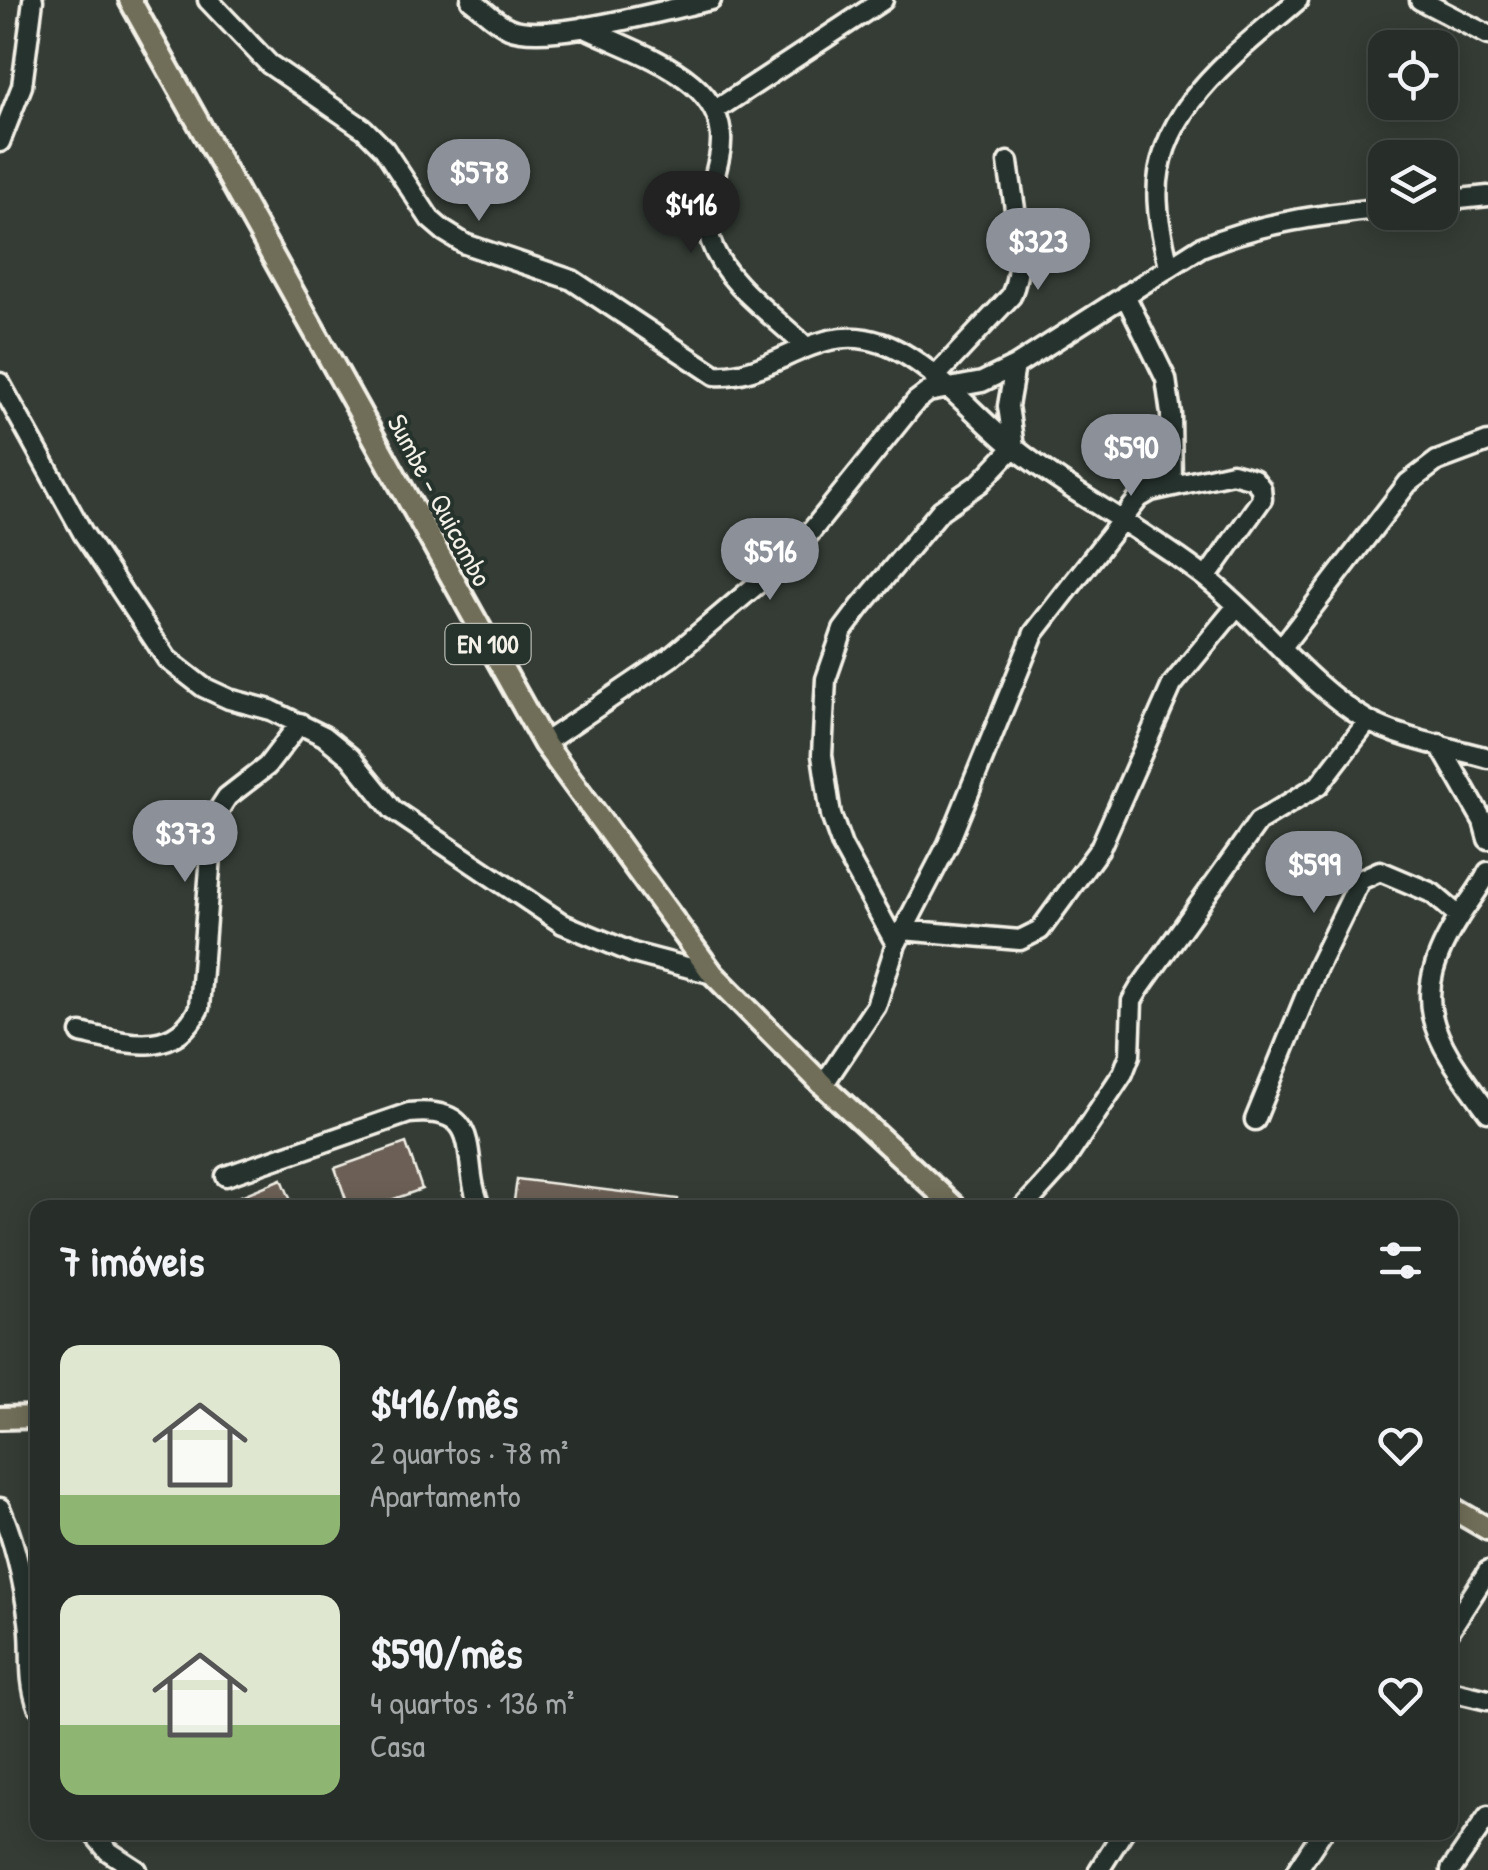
<!DOCTYPE html>
<html lang="pt">
<head>
<meta charset="utf-8">
<style>
  body { margin:0; font-family:"Patrick Hand",sans-serif; background:#333934; color:#f1f3f6; height:100vh; display:flex; flex-direction:column; font-size:38px; white-space:nowrap }
  * { box-sizing:border-box; margin:0 }
  p { font-size:32px; color:#a4a8a8 }
  .icon { flex:none; width:55px; height:55px; fill:none; stroke:currentColor; stroke-width:2; stroke-linecap:round; stroke-linejoin:round }
  .map { position:relative; flex:1; overflow:hidden }
  .panel { position:absolute; left:30px; top:1200px; width:1428px; height:640px; display:flex; flex-direction:column; background:#272d28; border-radius:20px; box-shadow:0 5px 25px #0003,0 0 0 2px #434945 }
  .panel>* { flex:none }
  .buttons { position:absolute; left:1368px; top:30px; display:grid; gap:20px }
  .buttons a { display:grid; place-items:center; width:90px; height:90px; border-radius:20px; background:#272d28; box-shadow:0 5px 25px #0003,0 0 0 2px #434945; font-size:50px }
  .price { position:absolute; translate:-50% -85px; padding:0 22px; border-radius:35px; background:#8c9099; color:#fff; font-size:32px; line-height:65px; filter:drop-shadow(0 2px 5px #0008) }
  .price::after { content:''; position:absolute; left:50%; top:60px; width:30px; height:22px; margin-left:-15px; background:inherit; clip-path:polygon(0 0,100% 0,50% 100%) }
  .price.active { background:#222; color:#fff }
  ul { padding:0; list-style:none }
  li { display:flex; align-items:center; gap:30px; height:250px; padding:0 30px }
  li span { display:grid; place-items:center; flex:none; width:280px; height:200px; border-radius:20px; color:#555 }
  li>.icon { margin-inline-start:auto }
  span .icon { width:120px; height:120px; fill:#fffc; stroke-width:1 }
  li b { font-size:42px }
  h2 { display:flex; justify-content:space-between; align-items:center; height:120px; padding:0 30px; font-size:42px }
  .map>svg:first-child { display:block }
</style>
</head>
<body>
<div class="map">
<svg width="1488" height="1870" viewBox="0 0 1488 1870">
  <rect width="100%" height="100%" fill="#343c35"/>
  <filter id="ink" filterUnits="userSpaceOnUse"><feTurbulence type="fractalNoise" baseFrequency=".01" numOctaves="2"/><feDisplacementMap in="SourceGraphic" scale="20" xChannelSelector="R" yChannelSelector="G"/><feConvolveMatrix kernelMatrix="1 2 1 2 8 2 1 2 1" color-interpolation-filters="sRGB"/></filter>
  <g filter="url(#ink)">
    <path fill="#6c6156" stroke="#f4f1e8" stroke-width="2.5" d="M406,1143L422,1189L369,1208H349L335,1168Z
      M282,1179L294,1208H214V1207Z
      M517,1179L678,1199L677,1208H513Z"/>
    <g fill="none" stroke-linecap="round" stroke-linejoin="round">
      <defs>
        <path id="minor" d="M208,0L269,64L364,129L384,149L430,219L444,231L465,244L572,280L715,375C774,379 816,320 881,343C927,358 974,415 1012,446C1073,495 1145,530 1206,578C1262,622 1304,682 1365,719C1397,738 1452,748 1488,758
          M471,0C483,9 495,22 509,28C546,44 668,9 711,0
          M1420,0L1488,35
          M583,27C638,54 737,80 719,158C713,185 703,215 711,242C725,283 774,316 804,345
          M717,109L883,0
          M0,142L22,86L33,0
          M1440,201L1488,196
          M1169,267C1165,248 1159,227 1158,207C1149,113 1236,54 1298,0
          M1125,295L1166,379L1171,414L1172,486
          M934,378L1011,296C1028,256 1013,205 1008,162
          M0,383L83,533L167,659L203,687L229,699L271,710L324,736L350,757L393,810L563,924L633,953L713,974
          M1282,647L1408,483L1437,461L1488,442
          M544,743L671,657L793,554L916,401L928,392L982,382L1015,366L1201,247C1262,222 1321,215 1385,208
          M1439,744L1483,821L1488,839
          M1488,872C1480,889 1469,901 1459,917C1404,1003 1435,1039 1488,1112
          M902,930L1020,940L1040,930L1100,848L1172,685L1237,606
          M896,944L842,846L831,815L822,755L826,679L843,630L861,606L941,510L980,483L1014,447L1008,406L1015,366
          M81,1033C126,1043 175,1059 199,1008L214,817L227,797L267,766L300,723
          M823,1085L876,1006L896,944L948,844L1034,633L1139,498L1151,491L1232,473L1254,479L1261,488L1262,499L1206,578
          M1255,1120L1317,968L1360,880L1380,871L1432,893L1459,916
          M226,1176L409,1113C490,1105 458,1162 481,1208
          M1023,1208L1062,1165L1123,1073L1130,1055L1132,1001L1139,989L1258,822L1319,785L1368,721
          M0,1508C15,1542 24,1584 29,1621C33,1649 27,1679 38,1706
          M1450,1630L1488,1571
          M1450,1691L1488,1700
          M92,1832L108,1851L137,1870
          M1099,1870L1123,1832
          M1297,1870L1322,1832
          M1451,1870L1488,1816"/>
        <path id="major" d="M130,0L544,743L713,974L823,1085L956,1208
          M0,1418L38,1417
          M1450,1507L1488,1529"/>
      </defs>
      <use href="#minor" stroke="#f4f1e8" stroke-width="25"/>
      <use href="#major" stroke="#f4f1e8" stroke-width="28"/>
      <use href="#minor" stroke="#26332d" stroke-width="18"/>
      <use href="#major" stroke="#706e59" stroke-width="20"/>
    </g>
  </g>
  <g text-anchor="middle" dominant-baseline="central" stroke-width="8" stroke-linejoin="round" paint-order="stroke">
    <rect fill="#26332d" stroke="#b6b8b0" stroke-width="2.5" x="445.5" y="624" width="85" height="40" rx="8"/>
    <g font-size="25" font-weight="bold" fill="#f4f1e8">
      <text x="488" y="644">EN 100</text>
    </g>
    <g font-size="28" fill="#f4f1e8" stroke="#26332d">
      <text transform="translate(440 500) rotate(62)">Sumbe - Quicombo</text>
    </g>
  </g>
</svg>
<div class="buttons">
<a><svg class="icon" aria-label="locate" viewBox="0 0 24 24"><circle cx="12" cy="12" r="6"/><path d="M12 2v4M12 18v4M2 12h4M18 12h4"/></svg></a>
<a><svg class="icon" aria-label="layers" viewBox="0 0 24 24"><path d="M12 4l9 5-9 5-9-5zM3 14l9 5 9-5"/></svg></a>
</div>
<b class="price" style="left:479px;top:224px">$578</b>
<b class="price active" style="left:691px;top:256px">$416</b>
<b class="price" style="left:1038px;top:293px">$323</b>
<b class="price" style="left:1131px;top:499px">$590</b>
<b class="price" style="left:770px;top:603px">$516</b>
<b class="price" style="left:185px;top:885px">$373</b>
<b class="price" style="left:1314px;top:916px">$599</b>
<section class="panel">
<h2>7 imóveis<svg class="icon" aria-label="filters" viewBox="0 0 24 24"><path d="M4 7h16M4 17h16"/><circle cx="9" cy="7" r="2"/><circle cx="15" cy="17" r="2"/></svg></h2>
<ul>
<li><span style="background:linear-gradient(#dfe7d0 75%,#8fb573 0)"><svg class="icon" aria-label="home" viewBox="0 0 24 24"><path d="M3 11l9-7 9 7M6 9v11h12V9"/></svg></span><div><b>$416/mês</b><p>2 quartos · 78 m²</p><p>Apartamento</p></div><svg class="icon" aria-label="heart" viewBox="0 0 24 24"><path d="M12 20l-8-8c-3-5 5-10 8-4 3-6 11-1 8 4z"/></svg></li>
<li><span style="background:linear-gradient(#dfe7d0 65%,#8fb573 0)"><svg class="icon" aria-label="home" viewBox="0 0 24 24"><path d="M3 11l9-7 9 7M6 9v11h12V9"/></svg></span><div><b>$590/mês</b><p>4 quartos · 136 m²</p><p>Casa</p></div><svg class="icon" aria-label="heart" viewBox="0 0 24 24"><path d="M12 20l-8-8c-3-5 5-10 8-4 3-6 11-1 8 4z"/></svg></li>
</ul>
</section>
</div>
</body>
</html>
